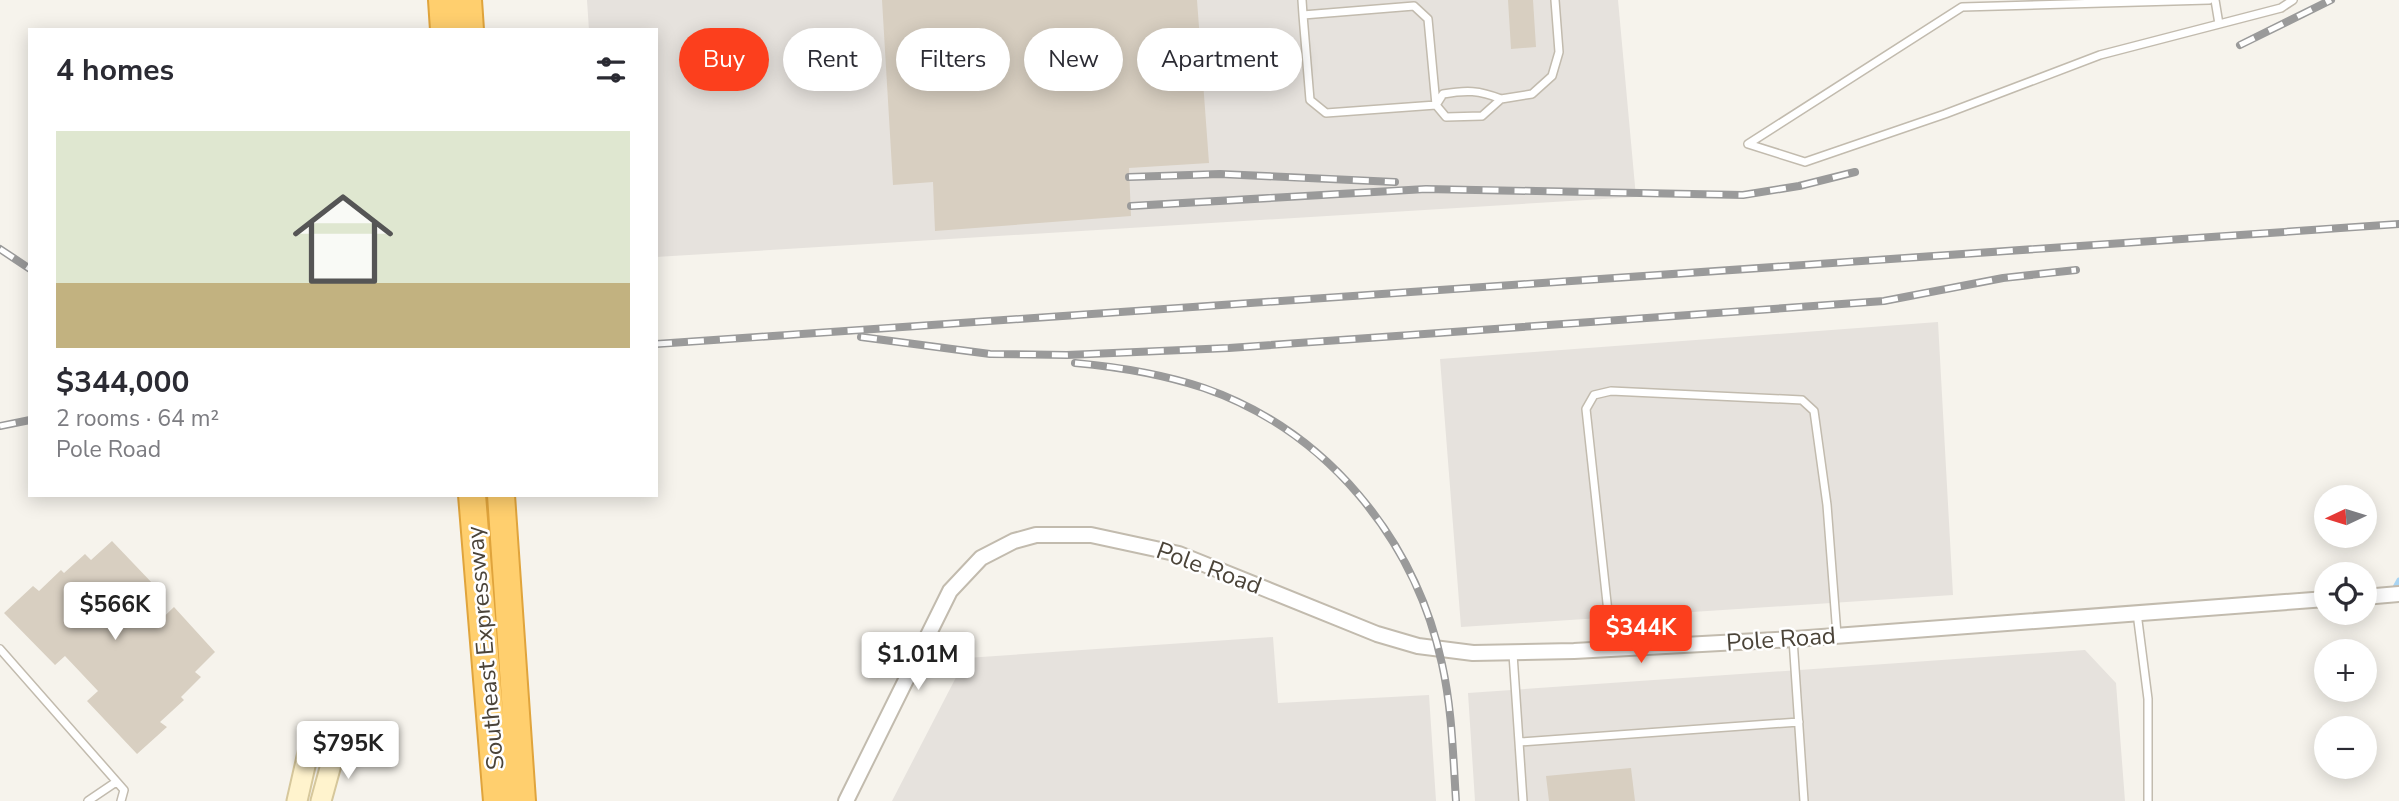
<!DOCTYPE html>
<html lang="en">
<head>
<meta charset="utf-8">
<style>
  body { margin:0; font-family:"Nunito Sans",sans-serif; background:#f7f7f7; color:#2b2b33; height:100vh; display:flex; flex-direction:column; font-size:26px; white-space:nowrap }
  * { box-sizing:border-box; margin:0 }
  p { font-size:23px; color:#7c7c81 }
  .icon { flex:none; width:38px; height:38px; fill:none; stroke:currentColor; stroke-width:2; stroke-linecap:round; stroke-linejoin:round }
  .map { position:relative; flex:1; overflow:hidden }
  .side { position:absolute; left:28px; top:28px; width:630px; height:469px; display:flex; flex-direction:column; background:#fff; border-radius:0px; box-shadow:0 4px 18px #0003 }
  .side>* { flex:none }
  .hud { position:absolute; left:679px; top:28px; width:665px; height:63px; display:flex; gap:14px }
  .needle { width:46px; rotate:266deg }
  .tools { position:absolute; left:2314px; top:485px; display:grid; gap:14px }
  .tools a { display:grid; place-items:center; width:63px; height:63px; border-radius:50%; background:#fff; box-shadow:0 4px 18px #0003; font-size:35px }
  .price { position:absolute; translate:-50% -60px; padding:0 16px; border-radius:7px; background:#fff; color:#222; font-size:23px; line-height:46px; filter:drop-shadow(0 2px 4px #0008) }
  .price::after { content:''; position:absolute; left:50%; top:42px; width:21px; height:16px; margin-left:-10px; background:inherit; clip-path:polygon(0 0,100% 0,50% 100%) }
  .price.current { background:#fc3f1d; color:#fff }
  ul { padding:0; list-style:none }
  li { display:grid; align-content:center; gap:14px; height:371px; padding:0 28px }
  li+li { border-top:2px solid #e1e1e2 }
  li span { display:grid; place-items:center; height:217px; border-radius:0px; color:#555 }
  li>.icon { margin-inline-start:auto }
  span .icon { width:126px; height:126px; fill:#fffc; stroke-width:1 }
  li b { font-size:30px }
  h2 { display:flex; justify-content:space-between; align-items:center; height:84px; padding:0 28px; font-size:30px }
  .tag { padding:0 24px; border-radius:32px; background:#fff; box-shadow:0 4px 18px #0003; font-size:24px; line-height:63px }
  .tag.current { background:#fc3f1d; color:#fff }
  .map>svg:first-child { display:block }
</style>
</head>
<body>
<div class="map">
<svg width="2399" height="801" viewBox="0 0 2399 801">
  <rect width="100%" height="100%" fill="#f6f3ec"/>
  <path fill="#e6e2dd" d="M587,0H1618L1636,197L656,257V30H589Z
    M1938,322L1953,595L1461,627L1440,359Z
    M1273,637L1278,703L1429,695L1436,801H892L966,658Z
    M2085,650L2116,683L2125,801H1475L1468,693Z"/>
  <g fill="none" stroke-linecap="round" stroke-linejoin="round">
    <path stroke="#a9d4f2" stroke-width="5" d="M2393,591L2399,580"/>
  </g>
  <path fill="#d8cfc1" d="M882,0H1197L1209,163L1129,168L1131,216L935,231L933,182L893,185Z
    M1508,0H1533L1536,47L1511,49Z
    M112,541L154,585L133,605L153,627L174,607L215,652L195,672L201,677L181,697L184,700L160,722L167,727L137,754L87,701L98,691L65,656L55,665L4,613L33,586L39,591L61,570L64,573L85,554L91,560Z
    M1631,768L1635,801H1549L1546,776Z"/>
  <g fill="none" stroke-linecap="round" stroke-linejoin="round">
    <defs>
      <path id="lane" d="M1302,0L1303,15
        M2209,0L1962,7L1748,144L1805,162L1945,114L2100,55L2281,8L2293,0
        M2215,0L2219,24
        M1414,6L1428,19L1436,105L1326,113L1310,100L1303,15Z
        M1501,99C1479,90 1466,90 1443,94L1436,105L1446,117L1482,116L1501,99L1532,94L1552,76L1559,52L1555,0
        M2137,613L2148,699V801
        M1793,639L1804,801
        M0,649L124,790L121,801
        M1612,649L1586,409L1594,395L1611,391L1802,400L1814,411L1827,505L1837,635
        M1513,654L1523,801
        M1519,742L1799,722
        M88,801L116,782"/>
      <path id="street" d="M2364,597L2399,594
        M846,801L950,591L981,558L1014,541L1036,535H1091L1179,554L1377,634L1418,646L1473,653L1574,651L1795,639L2326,599"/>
      <path id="secondary" d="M297,801L310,744
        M321,801L335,750"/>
      <path id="highway" d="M442,0L444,30
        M468,0L470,30
        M472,495L497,801
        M501,495L522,801"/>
    </defs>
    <use href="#lane" stroke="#c2bbae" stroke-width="10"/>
    <use href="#street" stroke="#c2bbae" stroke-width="18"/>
    <use href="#secondary" stroke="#d6c79b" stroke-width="23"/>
    <use href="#highway" stroke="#e0a43c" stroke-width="30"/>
    <use href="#lane" stroke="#fff" stroke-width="7"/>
    <use href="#street" stroke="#fff" stroke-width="14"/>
    <use href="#secondary" stroke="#fff3cd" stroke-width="19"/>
    <use href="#highway" stroke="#ffcf6e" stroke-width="26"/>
    <defs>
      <path id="rail" d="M2240,45L2331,0
        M1129,177L1220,174L1395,182
        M1131,206L1426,189L1743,195L1799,186L1855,172
        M0,249L30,269
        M861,337L990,354L1067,355L1229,348L1884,301L2003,278L2076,270
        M656,344L2399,224
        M1075,363C1119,367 1162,374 1204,388C1327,431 1415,539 1442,664C1452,709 1453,755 1456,801
        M0,426L30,420"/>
    </defs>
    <use href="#rail" stroke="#9a9a9a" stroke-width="8"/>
    <use href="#rail" stroke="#fff" stroke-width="5" stroke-dasharray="16" stroke-linecap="butt"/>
  </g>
  <g text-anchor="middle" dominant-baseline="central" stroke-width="5" stroke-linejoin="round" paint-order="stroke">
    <g font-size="24" fill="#4b4439" stroke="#fff">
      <text transform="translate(1209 568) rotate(20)">Pole Road</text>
      <text transform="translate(1781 639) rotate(-4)">Pole Road</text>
      <text transform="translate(485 648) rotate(-95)">Southeast Expressway</text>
    </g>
  </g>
</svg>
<div class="tools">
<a><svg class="needle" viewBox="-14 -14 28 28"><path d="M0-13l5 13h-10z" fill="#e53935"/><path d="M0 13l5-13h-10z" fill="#7c7c81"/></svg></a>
<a><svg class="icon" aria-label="locate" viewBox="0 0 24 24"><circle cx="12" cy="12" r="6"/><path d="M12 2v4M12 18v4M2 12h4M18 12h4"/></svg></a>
<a>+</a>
<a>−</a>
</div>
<b class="price" style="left:115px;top:642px">$566K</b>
<b class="price current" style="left:1641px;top:665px">$344K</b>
<b class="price" style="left:918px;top:692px">$1.01M</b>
<b class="price" style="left:348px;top:781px">$795K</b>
<div class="hud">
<a class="tag current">Buy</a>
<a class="tag">Rent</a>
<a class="tag">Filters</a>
<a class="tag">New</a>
<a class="tag">Apartment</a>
</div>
<section class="side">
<h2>4 homes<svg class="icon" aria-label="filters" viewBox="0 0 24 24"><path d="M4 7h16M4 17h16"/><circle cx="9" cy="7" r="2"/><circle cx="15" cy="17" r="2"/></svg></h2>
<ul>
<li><span style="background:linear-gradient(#dfe7d0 70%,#c2b280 0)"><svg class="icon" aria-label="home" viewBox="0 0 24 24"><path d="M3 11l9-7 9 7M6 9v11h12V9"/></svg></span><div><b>$344,000</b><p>2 rooms · 64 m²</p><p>Pole Road</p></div></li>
</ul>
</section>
</div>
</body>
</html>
